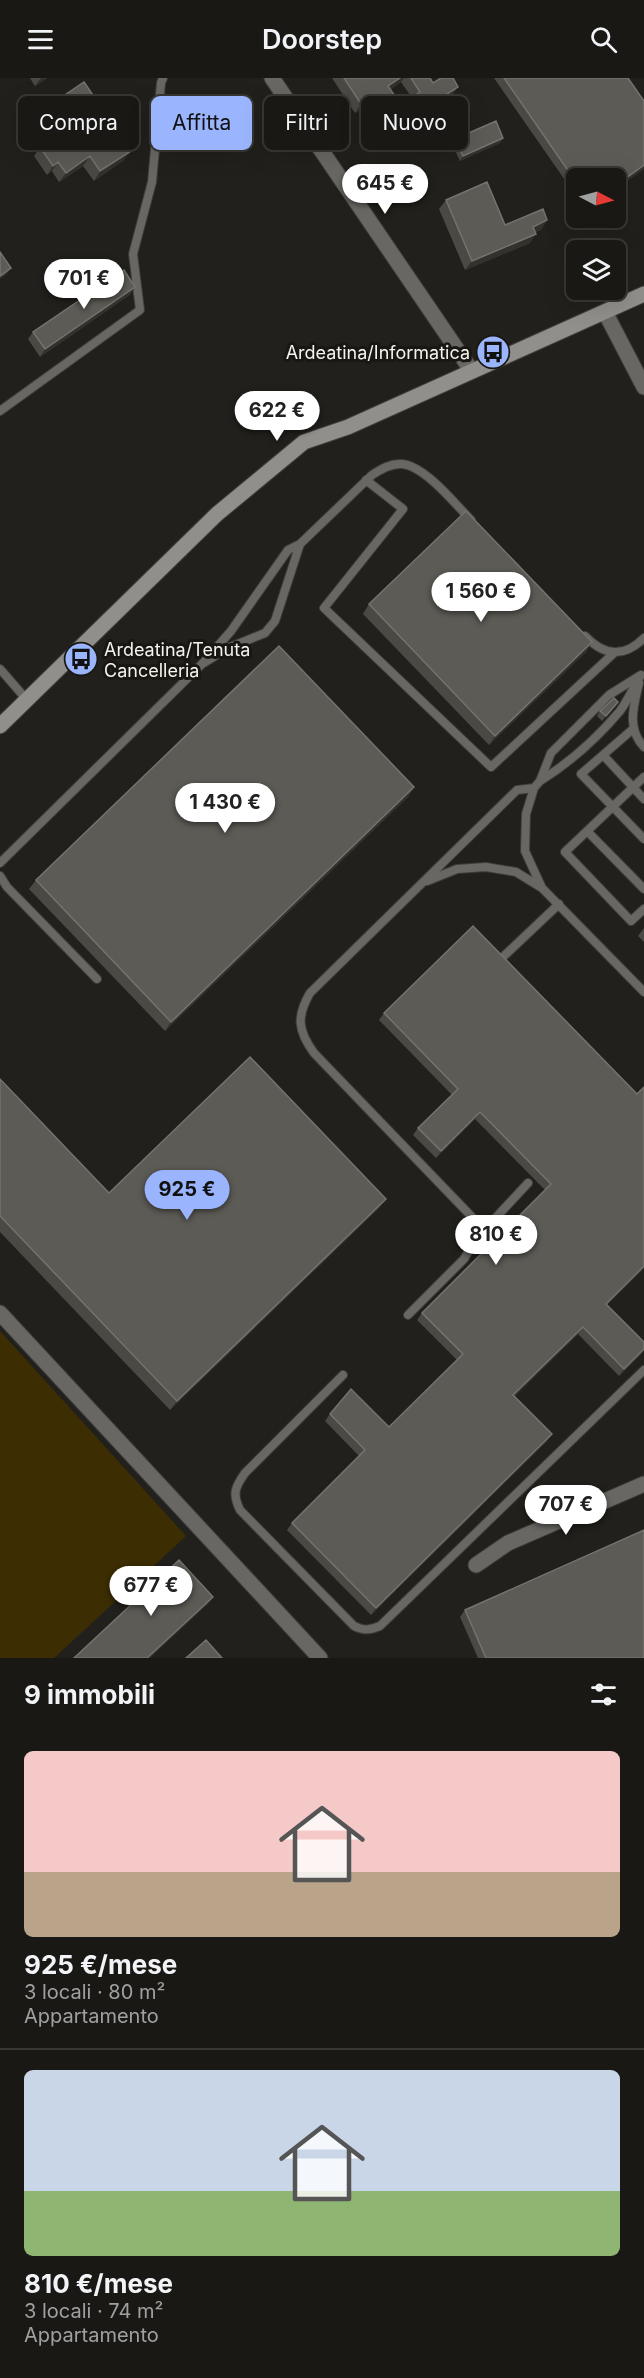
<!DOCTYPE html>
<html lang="it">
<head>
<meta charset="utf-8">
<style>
  body { margin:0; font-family:Inter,sans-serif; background:#23211e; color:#f1f3f6; height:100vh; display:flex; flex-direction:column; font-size:22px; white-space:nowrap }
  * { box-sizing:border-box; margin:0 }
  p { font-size:20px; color:#9fa0a0 }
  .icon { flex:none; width:33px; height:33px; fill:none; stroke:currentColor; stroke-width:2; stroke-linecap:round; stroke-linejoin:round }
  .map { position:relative; height:1580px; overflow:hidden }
  .drawer { display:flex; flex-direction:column; background:#1a1815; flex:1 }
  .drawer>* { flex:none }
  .guide { position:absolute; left:18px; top:18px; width:609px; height:54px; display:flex; gap:12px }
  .needle { width:39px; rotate:96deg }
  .fabs { position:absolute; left:566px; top:90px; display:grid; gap:12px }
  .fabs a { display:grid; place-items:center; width:60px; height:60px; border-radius:9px; background:#1a1815; box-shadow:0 6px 24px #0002,0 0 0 2px #383734; font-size:30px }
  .price { position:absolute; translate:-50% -51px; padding:0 14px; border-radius:21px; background:#fff; color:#222; font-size:20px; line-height:39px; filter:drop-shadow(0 2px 3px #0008) }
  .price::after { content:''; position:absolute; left:50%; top:36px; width:18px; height:14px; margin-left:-9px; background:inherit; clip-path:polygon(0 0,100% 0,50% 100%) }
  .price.current { background:#9ab5fd; color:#111 }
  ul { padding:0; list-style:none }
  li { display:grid; align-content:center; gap:12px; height:318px; padding:0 24px }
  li+li { border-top:2px solid #383734 }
  li span { display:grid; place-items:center; height:186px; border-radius:9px; color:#555 }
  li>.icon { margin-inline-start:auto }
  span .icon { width:108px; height:108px; fill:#fffc; stroke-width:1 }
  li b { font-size:26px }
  h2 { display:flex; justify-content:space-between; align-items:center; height:72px; padding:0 24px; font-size:26px }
  .tag { padding:0 21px; border-radius:9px; background:#1a1815; box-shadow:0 6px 24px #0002,0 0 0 2px #383734; font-size:21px; line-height:54px }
  .tag.current { background:#9ab5fd; color:#111 }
  header { display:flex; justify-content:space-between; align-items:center; height:78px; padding:0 24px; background:#1a1815; font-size:27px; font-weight:600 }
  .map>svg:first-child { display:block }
</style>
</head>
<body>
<header><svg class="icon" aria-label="menu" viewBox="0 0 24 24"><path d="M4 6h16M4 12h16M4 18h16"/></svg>Doorstep<svg class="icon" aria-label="search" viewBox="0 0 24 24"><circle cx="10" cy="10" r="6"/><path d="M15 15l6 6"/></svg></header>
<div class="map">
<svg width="644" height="1580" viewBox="0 0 644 1580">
  <rect width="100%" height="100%" fill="#22201c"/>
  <path fill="#3c2d02" d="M0,1253L186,1458L54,1580H0Z"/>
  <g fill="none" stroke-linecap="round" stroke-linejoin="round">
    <defs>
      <path id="service" d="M0,333L140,232L133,176L152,104L161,5L163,0
        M366,402L403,431L324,530L491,689L614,575
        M300,466L372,397C381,391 391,385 402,386C425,388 455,426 471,442
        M585,558C604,578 624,580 644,560
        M0,591L27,622
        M639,605C634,627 626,650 644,669
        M633,651L581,696L644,761
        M603,677L644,721
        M644,699L565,774L631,843L644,831
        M534,710L526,736L525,773L542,810
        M587,753L644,811
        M0,785L202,586L231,553L288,472L300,466L275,543L265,555L228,570L202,586
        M0,798L7,809L97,901
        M427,803L457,791L486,789L516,794L542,810L644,914
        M505,877L559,826
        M475,1162L528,1105
        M408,1237L464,1181L475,1162L472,1139L314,975C298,953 296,939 310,915L517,712L534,710L540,703L551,675L609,617L641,597C634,608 628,622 620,633C598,659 569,685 540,703
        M343,1297L245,1395C235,1409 232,1416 240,1432L354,1548C364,1553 370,1552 380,1548L644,1292"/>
      <path id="minor" d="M272,0L471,292
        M605,234L644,309
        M0,1235L320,1580
        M476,1487L508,1465L644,1406"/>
      <path id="secondary" d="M0,648L217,436L304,364L348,349L644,216"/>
    </defs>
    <use href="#service" stroke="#3f3e3a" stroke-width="10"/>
    <use href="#minor" stroke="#3f3e3a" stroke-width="17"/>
    <use href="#secondary" stroke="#3f3e3a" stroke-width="17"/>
    <use href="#service" stroke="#686764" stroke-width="8"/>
    <use href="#minor" stroke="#686764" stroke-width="15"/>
    <use href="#secondary" stroke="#918f8b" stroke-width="15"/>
  </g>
  <path fill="#4b4944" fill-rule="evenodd" d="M30,0H47L35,8Z
    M332,0H430L433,5L452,18L390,59L369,26L355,35ZM401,4L412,20L401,27L390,12Z
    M494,0H628L644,91L615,111V100H576V118Z
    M56,23L124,82L94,103L83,88L59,104L52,93L47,97L34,78L39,71L36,67L43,58L59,47L49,32Z
    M503,60L500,65L460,83L452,66L455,61Z
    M446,122L505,147L547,142L541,152L535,154L530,165L465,192L439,131Z
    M131,216L40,279L28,261L33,254Z
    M369,526L592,564L586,574L489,667L363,536Z
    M618,624L602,643L597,638L600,633Z
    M414,709L408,719L165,953L29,811L36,802Z
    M473,848L607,1227L642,1275L619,1298L578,1256L515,1318L547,1363L371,1537L287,1452L292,1445L359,1378L325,1343L330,1336L389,1349L457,1282L417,1242L422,1235L545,1112L475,1041L436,1080L413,1057L418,1050L452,1017L379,942L384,935Z
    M644,850V864L638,858Z
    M0,1001L109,1115L386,1121L379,1130L170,1332L0,1154Z
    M465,1532L644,1580H478L460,1539Z"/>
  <path fill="#33312c" d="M42,0H47L35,8L40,1Z
    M400,0H404L401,4L381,18L388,8Z
    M458,9L452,18L390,59L396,49Z
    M375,17L369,26L355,35L361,26Z
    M503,60L500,65L460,83L463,78Z
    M131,73L124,82L94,103L100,93Z
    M90,78L83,88L59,104L66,95Z
    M58,84L52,93L47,97L53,88Z
    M644,87V91L615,111V108Z
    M547,142L541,152L527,158L533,149Z
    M536,156L530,165L465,192L472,183Z
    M11,190L6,197L0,201V198Z
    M135,209L131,216L40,279L45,271Z
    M592,564L586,574L489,667L495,658Z
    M414,709L408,719L165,953L171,944Z
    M480,1034L475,1041L436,1080L441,1073Z
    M386,1121L379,1130L170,1332L177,1323Z
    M644,1188V1191L601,1233L606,1226Z
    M583,1249L578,1256L509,1324L513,1317Z
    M644,1271L642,1275L619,1298L624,1291Z
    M552,1356L547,1363L371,1537L376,1530Z
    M213,1519L208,1526L150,1580H147Z"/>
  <path fill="#5d5b56" stroke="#75736e" stroke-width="1.5" d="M344,0H400L388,8L401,27L420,14L411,0H430L433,5L441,0H453L458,9L396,49L375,17L361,26Z
    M504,0H628L644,23V87L615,108V100H576V104Z
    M84,4L131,73L100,93L90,78L66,95L58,84L53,88L40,69L47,64L43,58L67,41L56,23Z
    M496,43L503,60L463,78L455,61Z
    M487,104L505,147L543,131L547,142L533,149L536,156L472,183L446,122Z
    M0,174L11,190L0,198Z
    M124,192L135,209L45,271L33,254Z
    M466,433L592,564L495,658L369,526Z
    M279,568L414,709L171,944L36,802Z
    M614,620L618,624L606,638L600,633Z
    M473,848L637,1016L644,1009V1188L606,1226L644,1264V1271L624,1291L583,1249L513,1317L552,1356L376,1530L292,1445L365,1372L330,1336L351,1311L389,1349L463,1276L422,1235L551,1106L480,1034L441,1073L418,1050L458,1011L384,935Z
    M250,979L386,1121L177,1323L0,1138V1001L109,1115Z
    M644,1452V1580H486L465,1532Z
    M179,1482L213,1519L147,1580H74Z
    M206,1562L222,1580H186Z"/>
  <defs>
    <symbol id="bus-disc" viewBox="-11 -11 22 22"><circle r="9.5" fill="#9ab5fd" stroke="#191712"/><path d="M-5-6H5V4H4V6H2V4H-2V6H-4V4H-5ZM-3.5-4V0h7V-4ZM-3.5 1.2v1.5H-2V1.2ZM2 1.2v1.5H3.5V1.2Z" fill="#111"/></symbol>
  </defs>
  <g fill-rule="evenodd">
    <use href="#bus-disc" x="474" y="255" width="38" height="38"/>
    <use href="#bus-disc" x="62" y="562" width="38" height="38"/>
  </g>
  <g text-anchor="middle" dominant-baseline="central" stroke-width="6" stroke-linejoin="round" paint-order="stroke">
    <g font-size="18" fill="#f4f3ef" stroke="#191712" text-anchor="end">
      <text x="470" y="274">Ardeatina/Informatica</text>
      <text x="104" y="571" text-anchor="start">Ardeatina/Tenuta<tspan x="104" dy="21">Cancelleria</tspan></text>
    </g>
  </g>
</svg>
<div class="fabs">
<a><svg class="needle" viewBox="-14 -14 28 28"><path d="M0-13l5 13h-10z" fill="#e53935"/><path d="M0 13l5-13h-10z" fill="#9fa0a0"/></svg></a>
<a><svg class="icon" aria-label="layers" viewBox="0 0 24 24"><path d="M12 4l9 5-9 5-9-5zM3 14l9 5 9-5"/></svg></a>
</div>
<b class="price" style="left:385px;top:137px">645 €</b>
<b class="price" style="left:84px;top:232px">701 €</b>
<b class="price" style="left:277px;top:364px">622 €</b>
<b class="price" style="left:481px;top:545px">1 560 €</b>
<b class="price" style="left:225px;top:756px">1 430 €</b>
<b class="price current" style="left:187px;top:1143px">925 €</b>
<b class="price" style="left:496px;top:1188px">810 €</b>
<b class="price" style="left:566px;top:1458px">707 €</b>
<b class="price" style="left:151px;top:1539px">677 €</b>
<div class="guide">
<a class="tag">Compra</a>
<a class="tag current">Affitta</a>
<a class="tag">Filtri</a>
<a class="tag">Nuovo</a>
</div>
</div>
<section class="drawer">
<h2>9 immobili<svg class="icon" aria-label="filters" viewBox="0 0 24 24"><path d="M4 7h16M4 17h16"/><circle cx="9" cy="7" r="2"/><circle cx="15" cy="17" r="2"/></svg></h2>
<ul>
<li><span style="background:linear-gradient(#f6c9c9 65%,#b9a48a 0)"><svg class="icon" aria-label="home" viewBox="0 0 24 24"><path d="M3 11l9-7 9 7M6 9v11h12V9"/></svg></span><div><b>925 €/mese</b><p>3 locali · 80 m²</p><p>Appartamento</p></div></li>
<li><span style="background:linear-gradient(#c9d6e8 65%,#8fb573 0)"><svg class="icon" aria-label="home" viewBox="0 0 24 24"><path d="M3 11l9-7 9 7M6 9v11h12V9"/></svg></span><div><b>810 €/mese</b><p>3 locali · 74 m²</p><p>Appartamento</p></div></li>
</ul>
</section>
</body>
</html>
